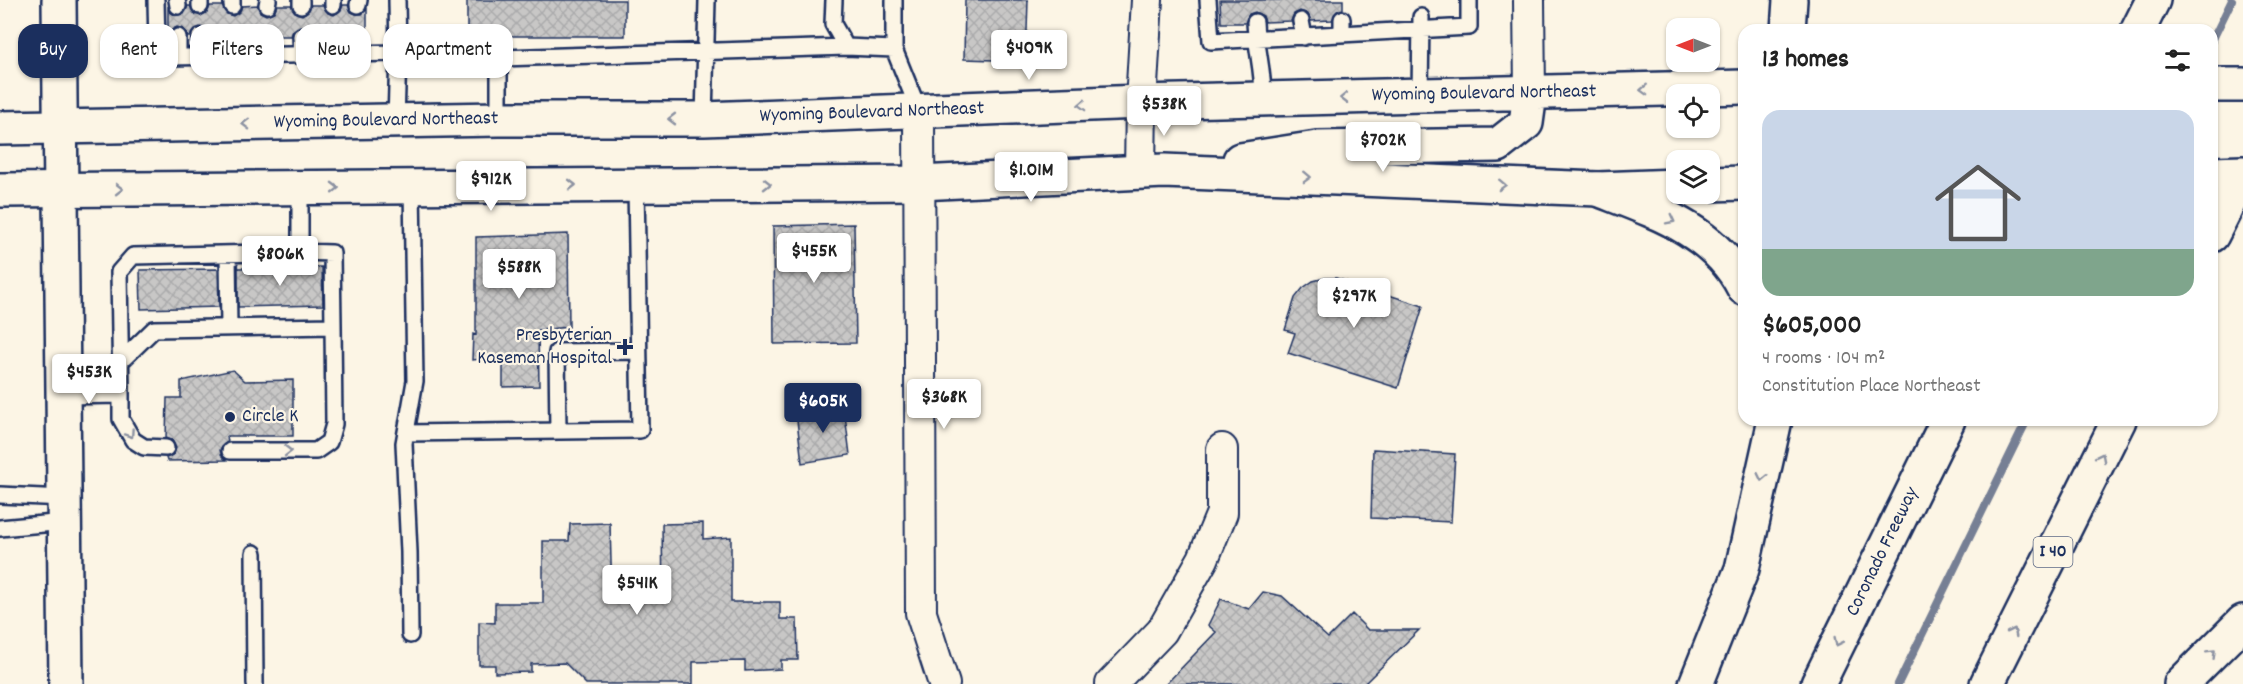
<!DOCTYPE html>
<html lang="en">
<head>
<meta charset="utf-8">
<style>
  body { margin:0; font-family:Dekko,sans-serif; background:#f6f6f6; color:#222; height:100vh; display:flex; flex-direction:column; font-size:22px; white-space:nowrap }
  * { box-sizing:border-box; margin:0 }
  p { font-size:20px; color:#767676 }
  .icon { flex:none; width:33px; height:33px; fill:none; stroke:currentColor; stroke-width:2; stroke-linecap:round; stroke-linejoin:round }
  .map { position:relative; flex:1; overflow:hidden }
  .panel { position:absolute; left:1738px; top:24px; width:480px; height:402px; display:flex; flex-direction:column; background:#fff; border-radius:18px; box-shadow:0 2px 4px #0004 }
  .panel>* { flex:none }
  .banner { position:absolute; left:18px; top:24px; width:570px; height:54px; display:flex; gap:12px }
  .needle { width:39px; rotate:270deg }
  .tools { position:absolute; left:1666px; top:18px; display:grid; gap:12px }
  .tools a { display:grid; place-items:center; width:54px; height:54px; border-radius:12px; background:#fff; box-shadow:0 2px 4px #0004; font-size:30px }
  .price { position:absolute; translate:-50% -51px; padding:0 14px; border-radius:6px; background:#fff; color:#222; font-size:20px; line-height:39px; filter:drop-shadow(0 2px 3px #0008) }
  .price::after { content:''; position:absolute; left:50%; top:36px; width:18px; height:14px; margin-left:-9px; background:inherit; clip-path:polygon(0 0,100% 0,50% 100%) }
  .price.on { background:#1b2f5e; color:#fff }
  ul { padding:0; list-style:none }
  li { display:grid; align-content:center; gap:12px; height:318px; padding:0 24px }
  li span { display:grid; place-items:center; height:186px; border-radius:18px; color:#555 }
  li>.icon { margin-inline-start:auto }
  span .icon { width:108px; height:108px; fill:#fffc; stroke-width:1 }
  li b { font-size:26px }
  h2 { display:flex; justify-content:space-between; align-items:center; height:72px; padding:0 24px; font-size:26px }
  .chip { padding:0 21px; border-radius:18px; background:#fff; box-shadow:0 2px 4px #0004; font-size:21px; line-height:54px }
  .chip.on { background:#1b2f5e; color:#fff }
  .map>svg:first-child { display:block }
</style>
</head>
<body>
<div class="map">
<svg width="2243" height="684" viewBox="0 0 2243 684">
  <defs>
    <pattern id="building-cross-hatch" width="8" height="8" patternUnits="userSpaceOnUse" patternTransform="scale(1.5)"><rect width="8" height="8" fill="#c8c7c6"/><path d="M0 0l8 8M0 8l8-8" fill="none" stroke="#ababac"/></pattern>
  </defs>
  <rect width="100%" height="100%" fill="#fcf5e5"/>
  <filter id="ink" filterUnits="userSpaceOnUse"><feTurbulence type="fractalNoise" baseFrequency=".0167" numOctaves="2"/><feDisplacementMap in="SourceGraphic" scale="12" xChannelSelector="R" yChannelSelector="G"/><feConvolveMatrix kernelMatrix="1 2 1 2 8 2 1 2 1" color-interpolation-filters="sRGB"/></filter>
  <g filter="url(#ink)">
    <g fill="none" stroke-linecap="round" stroke-linejoin="round">
      <path stroke="#767f94" stroke-width="8" d="M2212,41L2232,0
        M1898,684L2027,420"/>
    </g>
    <path fill="url(#building-cross-hatch)" stroke="#1b2f5e" stroke-width="1.5" d="M467,0H625V36H467Z
      M965,0H1028L1026,61L964,59Z
      M1220,0H1343V9L1337,11L1332,20L1311,21L1308,14L1300,11L1294,14L1291,21L1265,22L1263,16L1255,12L1249,14L1245,23H1221Z
      M258,5L260,12L266,15L274,12L277,5H291L296,13L302,15L309,10L311,5H323L328,13L334,15L341,10L343,5H348L351,12L356,14H362L367,9V30L358,26L351,31L349,36H343L341,30L332,26L325,31L323,36H311L309,30L300,26L293,31L291,36H278L273,28L267,26L260,31L258,36L243,37L238,29L232,27L225,32L223,37H210L206,29L200,27L195,29L190,37H188L183,29L177,27L173,29L168,36V6L170,12L175,15L184,14L188,6H190L195,14L201,16L208,11L210,6H222L227,14L233,16L240,11L242,6Z
      M854,224L856,343L774,344L773,226Z
      M568,234L569,327L538,330L539,386L503,387V357L472,360L473,334L476,335V237Z
      M322,267L323,305L238,307V268Z
      M218,269L219,307L141,309L140,270Z
      M1325,278H1336L1423,306L1398,388L1288,353L1295,333L1285,330L1295,298L1303,288L1313,281Z
      M233,370L245,381L293,380V436H227L228,442L222,446L220,450L222,456L226,460L167,461L166,458L174,454L176,448L172,440L166,438L167,398H181V381Z
      M844,407L850,455L802,463L796,412Z
      M1373,449L1455,454L1451,522L1371,518Z
      M610,523L612,600L663,598L662,524L703,523V539L731,537V602H780V619H797L798,660H781V669L745,671V661L693,662V684H586L565,663L531,664V672L495,673V665H479V622L495,623V603H543V541H569L570,524Z
      M1263,592L1282,596L1328,638L1352,614L1368,630H1419L1364,684H1166L1216,632L1208,625L1221,599L1249,609Z"/>
    <g fill="none" stroke-linecap="round" stroke-linejoin="round">
      <defs>
        <path id="service" d="M156,0L157,47L170,57L398,53L396,121
          M177,0L178,6
          M232,0V6
          M301,0V5
          M333,0V5
          M397,0L398,53
          M834,0L833,24L846,47L894,49
          M894,0V49L919,111
          M1208,0L1211,41L1469,27V0
          M267,5L268,0
          M358,5L359,0
          M200,6V0
          M1342,19V34
          M1301,21L1304,37
          M1255,22C1256,49 1264,73 1263,100
          M301,36L302,55
          M333,36L334,54
          M359,36L360,54
          M233,37V56
          M268,55V36
          M199,56L200,37
          M178,57V37
          M1420,96L1421,17
          M499,119V58L846,47
          M704,119L707,0
          M228,254L229,328
          M121,361L154,329L333,326L332,253L300,252
          M121,395V419L133,440L144,447L166,448
          M63,396L121,395L119,272L133,256L300,252V188
          M558,431L557,352L638,351
          M406,433L640,430L636,185
          M230,451H316L329,442L334,424L333,326
          M0,495L64,498
          M0,528L65,522
          M254,553L255,684
          M410,635L409,552L404,443L415,381L412,187"/>
        <path id="minor" d="M1529,0L1530,94
          M919,111L921,613L944,684
          M1140,172L1141,102L1147,0
          M1111,684L1162,631L1203,559L1222,513V449"/>
        <path id="tertiary" d="M59,0L66,684"/>
        <path id="secondary" d="M2212,85H2243
          M0,128L499,119H704L1141,102L1744,87
          M1240,160L1317,148L1498,145L1526,123L1530,94
          M2212,174L2243,173
          M1710,184L1744,183
          M0,190L920,183L1164,171L1598,189L1677,186"/>
        <path id="motorway" d="M1788,30L1790,0
          M2138,30L2153,0
          M1598,189C1654,211 1715,230 1744,288
          M2212,235L2243,174
          M1696,684L1742,569L1775,420
          M1818,684L1948,420
          M1987,684L2119,420
          M2181,684L2243,622"/>
      </defs>
      <use href="#service" stroke="#1b2f5e" stroke-width="20"/>
      <use href="#minor" stroke="#1b2f5e" stroke-width="34"/>
      <use href="#tertiary" stroke="#1b2f5e" stroke-width="38"/>
      <use href="#secondary" stroke="#1b2f5e" stroke-width="38"/>
      <use href="#motorway" stroke="#1b2f5e" stroke-width="38"/>
      <use href="#service" stroke="#fcf5e5" stroke-width="15"/>
      <use href="#minor" stroke="#fcf5e5" stroke-width="30"/>
      <use href="#tertiary" stroke="#fcf5e5" stroke-width="33"/>
      <use href="#secondary" stroke="#fcf5e5" stroke-width="33"/>
      <use href="#motorway" stroke="#fcf5e5" stroke-width="33"/>
    </g>
    <defs><path id="oneway-chevron" d="M-2-3.5L2.5 0L-2 3.5" fill="none" stroke-width="1.6" stroke-linecap="round" stroke-linejoin="round" transform="scale(1.5)"/></defs>
    <g stroke="#8c92a2">
      <use href="#oneway-chevron" transform="translate(1644 90) rotate(178)"/>
      <use href="#oneway-chevron" transform="translate(1344 98) rotate(179)"/>
      <use href="#oneway-chevron" transform="translate(1082 105) rotate(178)"/>
      <use href="#oneway-chevron" transform="translate(672 119) rotate(-180)"/>
      <use href="#oneway-chevron" transform="translate(246 124) rotate(179)"/>
      <use href="#oneway-chevron" transform="translate(1307 177) rotate(2)"/>
      <use href="#oneway-chevron" transform="translate(767 184)"/>
      <use href="#oneway-chevron" transform="translate(572 185)"/>
      <use href="#oneway-chevron" transform="translate(1502 185) rotate(2)"/>
      <use href="#oneway-chevron" transform="translate(335 188) rotate(-1)"/>
      <use href="#oneway-chevron" transform="translate(119 189)"/>
      <use href="#oneway-chevron" transform="translate(1671 220) rotate(27)"/>
      <use href="#oneway-chevron" transform="translate(130 434) rotate(56)"/>
      <use href="#oneway-chevron" transform="translate(288 451)"/>
      <use href="#oneway-chevron" transform="translate(2101 457) rotate(-63)"/>
      <use href="#oneway-chevron" transform="translate(1762 477) rotate(102)"/>
      <use href="#oneway-chevron" transform="translate(2013 632) rotate(-63)"/>
      <use href="#oneway-chevron" transform="translate(1838 642) rotate(116)"/>
      <use href="#oneway-chevron" transform="translate(2212 653) rotate(-45)"/>
    </g>
  </g>
  <g fill="#1b2f5e" stroke="#fcf5e5" stroke-width="2">
    <path d="M622 338h6v6h6v6h-6v6h-6v-6h-6v-6h6z"/>
    <circle cx="230" cy="417" r="6"/>
  </g>
  <g text-anchor="middle" dominant-baseline="central" stroke-width="4.5" stroke-linejoin="round" paint-order="stroke">
    <rect fill="#fcf5e5" stroke="#5e6a86" stroke-width="1.5" x="2033.5" y="537" width="39" height="30" rx="4.5"/>
    <g font-size="18" font-weight="bold" fill="#1b2f5e">
      <text x="2053" y="552">I 40</text>
    </g>
    <g font-size="20" fill="#1b2f5e" stroke="#fcf5e5">
      <text transform="translate(1484 94) rotate(-1)">Wyoming Boulevard Northeast</text>
      <text transform="translate(872 113) rotate(-2)">Wyoming Boulevard Northeast</text>
      <text transform="translate(386 121) rotate(-1)">Wyoming Boulevard Northeast</text>
      <text transform="translate(1883 552) rotate(-64)">Coronado Freeway</text>
    </g>
    <g font-size="20" fill="#1b2f5e" stroke="#fcf5e5" text-anchor="end">
      <text x="612" y="336">Presbyterian<tspan x="612" dy="23">Kaseman Hospital</tspan></text>
      <text x="242" y="417" text-anchor="start">Circle K</text>
    </g>
  </g>
</svg>
<div class="tools">
<a><svg class="needle" viewBox="-14 -14 28 28"><path d="M0-13l5 13h-10z" fill="#e53935"/><path d="M0 13l5-13h-10z" fill="#767676"/></svg></a>
<a><svg class="icon" aria-label="locate" viewBox="0 0 24 24"><circle cx="12" cy="12" r="6"/><path d="M12 2v4M12 18v4M2 12h4M18 12h4"/></svg></a>
<a><svg class="icon" aria-label="layers" viewBox="0 0 24 24"><path d="M12 4l9 5-9 5-9-5zM3 14l9 5 9-5"/></svg></a>
</div>
<b class="price" style="left:1029px;top:81px">$409K</b>
<b class="price" style="left:1164px;top:137px">$538K</b>
<b class="price" style="left:1383px;top:173px">$702K</b>
<b class="price" style="left:1031px;top:203px">$1.01M</b>
<b class="price" style="left:491px;top:212px">$912K</b>
<b class="price" style="left:814px;top:284px">$455K</b>
<b class="price" style="left:280px;top:287px">$806K</b>
<b class="price" style="left:519px;top:300px">$588K</b>
<b class="price" style="left:1354px;top:329px">$297K</b>
<b class="price" style="left:89px;top:405px">$453K</b>
<b class="price" style="left:944px;top:430px">$368K</b>
<b class="price on" style="left:823px;top:434px">$605K</b>
<b class="price" style="left:637px;top:616px">$541K</b>
<div class="banner">
<a class="chip on">Buy</a>
<a class="chip">Rent</a>
<a class="chip">Filters</a>
<a class="chip">New</a>
<a class="chip">Apartment</a>
</div>
<section class="panel">
<h2>13 homes<svg class="icon" aria-label="filters" viewBox="0 0 24 24"><path d="M4 7h16M4 17h16"/><circle cx="9" cy="7" r="2"/><circle cx="15" cy="17" r="2"/></svg></h2>
<ul>
<li><span style="background:linear-gradient(#c9d6e8 75%,#7fa58c 0)"><svg class="icon" aria-label="home" viewBox="0 0 24 24"><path d="M3 11l9-7 9 7M6 9v11h12V9"/></svg></span><div><b>$605,000</b><p>4 rooms · 104 m²</p><p>Constitution Place Northeast</p></div></li>
</ul>
</section>
</div>
</body>
</html>
